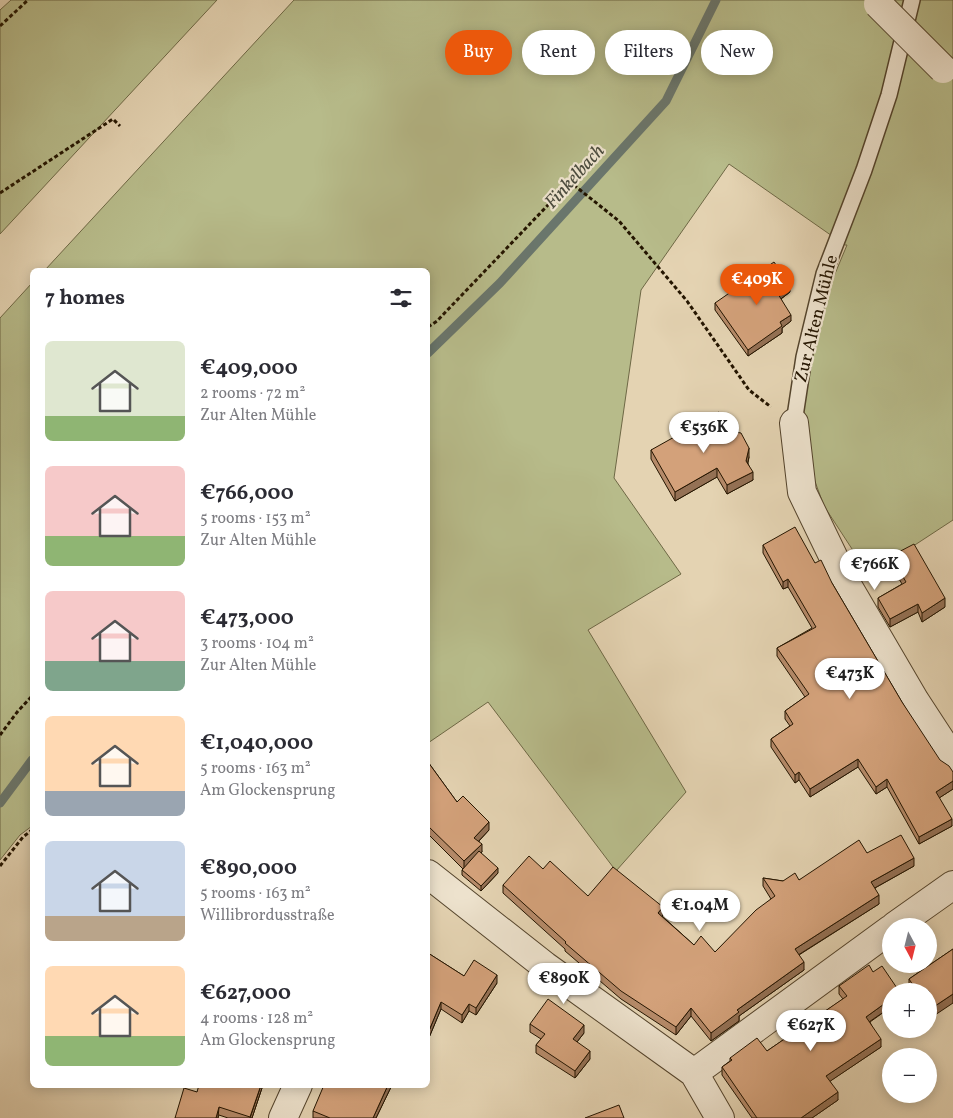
<!DOCTYPE html>
<html lang="en">
<head>
<meta charset="utf-8">
<style>
  body { margin:0; font-family:Vollkorn,serif; background:#f7f7f7; color:#2b2b33; height:100vh; display:flex; flex-direction:column; font-size:19px; white-space:nowrap }
  * { box-sizing:border-box; margin:0 }
  p { font-size:16px; color:#7c7c81 }
  .icon { flex:none; width:28px; height:28px; fill:none; stroke:currentColor; stroke-width:2; stroke-linecap:round; stroke-linejoin:round }
  .map { position:relative; flex:1; overflow:hidden }
  .details { position:absolute; left:30px; top:268px; width:400px; height:820px; display:flex; flex-direction:column; background:#fff; border-radius:8px; box-shadow:0 2px 12px #0003 }
  .details>* { flex:none }
  .hud { position:absolute; left:445px; top:30px; width:432px; height:45px; display:flex; gap:10px }
  .needle { width:32px; rotate:173deg }
  .controls { position:absolute; left:882px; top:918px; display:grid; gap:10px }
  .controls a { display:grid; place-items:center; width:55px; height:55px; border-radius:50%; background:#fff; box-shadow:0 2px 12px #0003; font-size:25px }
  .price { position:absolute; translate:-50% -42px; padding:0 11px; border-radius:18px; background:#fff; color:#222; font-size:16px; line-height:32px; filter:drop-shadow(0 1px 2px #0008) }
  .price::after { content:''; position:absolute; left:50%; top:30px; width:15px; height:11px; margin-left:-8px; background:inherit; clip-path:polygon(0 0,100% 0,50% 100%) }
  .price.selected { background:#ea580c; color:#fff }
  ul { padding:0; list-style:none }
  li { display:flex; align-items:center; gap:15px; height:125px; padding:0 15px }
  li span { display:grid; place-items:center; flex:none; width:140px; height:100px; border-radius:8px; color:#555 }
  li>.icon { margin-inline-start:auto }
  span .icon { width:60px; height:60px; fill:#fffc; stroke-width:1 }
  li b { font-size:21px }
  h2 { display:flex; justify-content:space-between; align-items:center; height:60px; padding:0 15px; font-size:21px }
  .pill { padding:0 18px; border-radius:22px; background:#fff; box-shadow:0 2px 12px #0003; font-size:18px; line-height:45px }
  .pill.selected { background:#ea580c; color:#fff }
  .map>svg:first-child { display:block }
</style>
</head>
<body>
<div class="map">
<svg width="953" height="1118" viewBox="0 0 953 1118">
  <rect width="100%" height="100%" fill="#e4d3b2"/>
  <filter id="stains"><feTurbulence type="fractalNoise" baseFrequency=".004" numOctaves="4"/><feColorMatrix values="0 0 0 0 .2 0 0 0 0 .09 0 0 0 0 .02 0 0 0 .5 -.17"/></filter>
  <radialGradient id="worn" r=".72"><stop offset=".6" stop-color="#630" stop-opacity="0"/><stop offset="1" stop-color="#630" stop-opacity=".3"/></radialGradient>
  <path fill="#b7bb8a" stroke="#6e6845" d="M11,0H217L0,234V10Z
    M294,0H953V520L869,575L824,506L803,449L799,360L847,245H845L729,164L641,290L614,478L681,574L588,630L686,792L616,871L488,702L428,743V270H45Z
    M32,283V826L20,835L0,860V318Z"/>
  <g fill="none" stroke-linecap="round" stroke-linejoin="round">
    <path stroke="#6a766c" stroke-width="9" d="M428,353L500,283L666,101L716,0
      M0,803L32,760"/>
    <defs>
      <path id="service" d="M794,423L804,357L824,274L864,170L889,95L912,0"/>
      <path id="minor" d="M794,423L802,492L846,583L915,701L953,759
        M428,874L545,966L694,1073L720,1118
        M895,926L953,885
        M694,1073L891,929
        M283,1118L298,1085"/>
    </defs>
    <use href="#service" stroke="#54442c" stroke-width="18"/>
    <use href="#minor" stroke="#54442c" stroke-width="30"/>
    <path stroke="#241500" stroke-width="3" stroke-dasharray="4 2.5" stroke-linecap="butt" d="M0,26L28,0
      M0,193L113,119L120,126
      M428,327L437,321L570,182L619,221L687,301L749,390L771,407
      M0,735L18,711L32,696
      M0,866L23,837L32,830"/>
    <use href="#service" stroke="#ede2cd" stroke-width="15"/>
    <use href="#minor" stroke="#ede2cd" stroke-width="28"/>
    <defs>
      <path id="minor-bridge" d="M878,4L943,69"/>
    </defs>
    <use href="#minor-bridge" stroke="#54442c" stroke-width="30" stroke-linecap="butt"/>
    <use href="#minor-bridge" stroke="#ede2cd" stroke-width="28"/>
  </g>
  <path fill="#b58a69" stroke="#241500" d="M790,292L781,299L791,321L782,328V333L748,356L715,310V303Z
    M730,431L749,457L748,463L753,480L727,494L717,477L675,501L651,459V450Z
    M763,545L815,563L832,583L953,789L939,798L952,826L919,844L887,787L876,794L858,767L810,797L799,780L795,783L771,747V739L790,726L785,719V711L805,697L777,656V648L812,628L788,587L783,589L763,553Z
    M891,556L945,607L922,622L918,612L890,627L878,607V598L902,584L891,565Z
    M428,762L457,802L489,830L479,841L482,852L481,853L498,873L481,891L462,875V870L463,869L428,834Z
    M867,853L914,866L875,888L879,904L799,955L804,970L739,1016V1021L711,1041L691,1016L676,1035L621,999L565,951V949L503,893V885L588,896L663,915L662,916L694,945L715,952L771,899L763,886V878L783,881L799,880Z
    M953,949L929,1019V991H910L909,988V979Z
    M428,953L464,976L497,983L476,1015L469,1011L462,1023L441,1009L428,1040Z
    M873,972L891,991V1007L870,1022L881,1047L830,1081L838,1100L812,1118H752L722,1075V1067L730,1061V1058L767,1051L843,999L839,994V986Z
    M530,1024L584,1033L577,1042L590,1059L575,1078L536,1053V1045L541,1039L530,1032Z
    M263,1085L252,1118H228L219,1115L218,1118H175L197,1092Z
    M392,1085L376,1118H313V1111Z"/>
  <path fill="#947155" stroke="#241500" d="M790,285V292L778,301V294Z
    M791,315V321L782,328V333L748,356V350L780,322Z
    M749,448V457L746,469V461Z
    M717,468V477L675,501V492Z
    M753,472V480L727,494V485Z
    M788,579V587L783,589V582Z
    M945,598V607L922,622V613Z
    M918,604V612L890,627V619Z
    M858,759V767L810,797V789Z
    M799,772V780L795,783V775Z
    M887,779V787L876,794V787Z
    M953,781V789L936,800V792Z
    M952,819V826L919,844V837Z
    M489,822V830L474,846V838Z
    M482,844V852L464,870V861Z
    M914,858V866L871,890V882Z
    M498,868V873L481,891V886Z
    M879,895V904L795,957V949Z
    M663,907V915L658,921V913Z
    M804,962V970L739,1016V1021L711,1041V1033L737,1010Z
    M497,975V983L476,1015V1008Z
    M953,994V1003L929,1019V1010Z
    M891,999V1007L866,1024V1017Z
    M441,1002V1009L428,1040V1033Z
    M469,1004V1011L462,1023V1015Z
    M691,1008V1016L676,1035V1027Z
    M584,1025V1033L573,1047V1039Z
    M881,1039V1047L826,1084V1076Z
    M590,1051V1059L575,1078V1071Z
    M261,1085H263L252,1118H250Z
    M388,1085H392L376,1118H373Z
    M838,1092V1100L812,1118H801Z
    M219,1107L218,1118H216Z"/>
  <path fill="#d3a17a" stroke="#241500" d="M774,262L790,285L778,294L791,315L780,322L782,326L748,350L715,303Z
    M719,412L730,431L741,433L749,448L746,461L753,472L727,485L717,468L675,492L651,450Z
    M795,527L815,563L821,560L832,583L902,702L940,760L949,766L953,772V781L936,792L952,819L919,837L887,779L876,787L858,759L810,789L799,772L795,775L771,739L793,724L785,711L809,694L777,648L816,627L788,579L783,582L763,545Z
    M914,544L945,598L922,613L918,604L890,619L878,598L906,582L891,556Z
    M428,762L457,802L463,796L489,822L474,838L482,844L464,861L428,826Z
    M901,835L914,858L871,882L879,895L795,949L804,962L737,1010L739,1012L711,1033L691,1008L676,1027L621,991L565,943L566,942L503,885L529,856L543,869L550,861L588,896L613,867L663,907L658,913L694,945L701,936L715,952L756,910L775,896L763,878L783,881L795,873L799,880L859,840L867,853Z
    M479,851L498,868L481,886L462,870Z
    M953,949V994L929,1010V991H917L909,979Z
    M428,953L464,976L474,960L497,975L476,1008L469,1004L462,1015L441,1002L428,1033Z
    M869,965L873,972L882,966L899,991H891V999L866,1017L881,1039L826,1076L838,1092L801,1118H757L722,1067L732,1060L730,1058L757,1038L767,1051L847,996L839,986Z
    M548,999L584,1025L573,1039L590,1051L575,1071L536,1045L545,1034L530,1024Z
    M199,1085H261L250,1117L219,1107L216,1118H175L184,1088L197,1092Z
    M324,1085H388L373,1118H330L313,1111Z
    M619,1105L624,1118H585Z"/>
  <g text-anchor="middle" dominant-baseline="central" stroke-width="4.5" stroke-linejoin="round" paint-order="stroke">
    <g font-size="18" fill="#241500" stroke="#ede2cd">
      <text transform="translate(817 319) rotate(-76)">Zur Alten Mühle</text>
    </g>
    <g font-size="19" font-style="italic" fill="#4d4d3f" stroke="#ede2cd">
      <text transform="translate(575 177) rotate(-48)">Finkelbach</text>
    </g>
  </g>
  <rect width="100%" height="100%" filter="url(#stains)"/>
  <rect width="100%" height="100%" fill="url(#worn)"/>
</svg>
<div class="controls">
<a><svg class="needle" viewBox="-14 -14 28 28"><path d="M0-13l5 13h-10z" fill="#e53935"/><path d="M0 13l5-13h-10z" fill="#7c7c81"/></svg></a>
<a>+</a>
<a>−</a>
</div>
<b class="price selected" style="left:757px;top:306px">€409K</b>
<b class="price" style="left:704px;top:454px">€536K</b>
<b class="price" style="left:875px;top:591px">€766K</b>
<b class="price" style="left:850px;top:700px">€473K</b>
<b class="price" style="left:700px;top:932px">€1.04M</b>
<b class="price" style="left:564px;top:1005px">€890K</b>
<b class="price" style="left:811px;top:1052px">€627K</b>
<div class="hud">
<a class="pill selected">Buy</a>
<a class="pill">Rent</a>
<a class="pill">Filters</a>
<a class="pill">New</a>
</div>
<section class="details">
<h2>7 homes<svg class="icon" aria-label="filters" viewBox="0 0 24 24"><path d="M4 7h16M4 17h16"/><circle cx="9" cy="7" r="2"/><circle cx="15" cy="17" r="2"/></svg></h2>
<ul>
<li><span style="background:linear-gradient(#dfe7d0 75%,#8fb573 0)"><svg class="icon" aria-label="home" viewBox="0 0 24 24"><path d="M3 11l9-7 9 7M6 9v11h12V9"/></svg></span><div><b>€409,000</b><p>2 rooms · 72 m²</p><p>Zur Alten Mühle</p></div></li>
<li><span style="background:linear-gradient(#f6c9c9 70%,#8fb573 0)"><svg class="icon" aria-label="home" viewBox="0 0 24 24"><path d="M3 11l9-7 9 7M6 9v11h12V9"/></svg></span><div><b>€766,000</b><p>5 rooms · 153 m²</p><p>Zur Alten Mühle</p></div></li>
<li><span style="background:linear-gradient(#f6c9c9 70%,#7fa58c 0)"><svg class="icon" aria-label="home" viewBox="0 0 24 24"><path d="M3 11l9-7 9 7M6 9v11h12V9"/></svg></span><div><b>€473,000</b><p>3 rooms · 104 m²</p><p>Zur Alten Mühle</p></div></li>
<li><span style="background:linear-gradient(#ffd9b3 75%,#9aa5b1 0)"><svg class="icon" aria-label="home" viewBox="0 0 24 24"><path d="M3 11l9-7 9 7M6 9v11h12V9"/></svg></span><div><b>€1,040,000</b><p>5 rooms · 163 m²</p><p>Am Glockensprung</p></div></li>
<li><span style="background:linear-gradient(#c9d6e8 75%,#b9a48a 0)"><svg class="icon" aria-label="home" viewBox="0 0 24 24"><path d="M3 11l9-7 9 7M6 9v11h12V9"/></svg></span><div><b>€890,000</b><p>5 rooms · 163 m²</p><p>Willibrordusstraße</p></div></li>
<li><span style="background:linear-gradient(#ffd9b3 70%,#8fb573 0)"><svg class="icon" aria-label="home" viewBox="0 0 24 24"><path d="M3 11l9-7 9 7M6 9v11h12V9"/></svg></span><div><b>€627,000</b><p>4 rooms · 128 m²</p><p>Am Glockensprung</p></div></li>
</ul>
</section>
</div>
</body>
</html>
